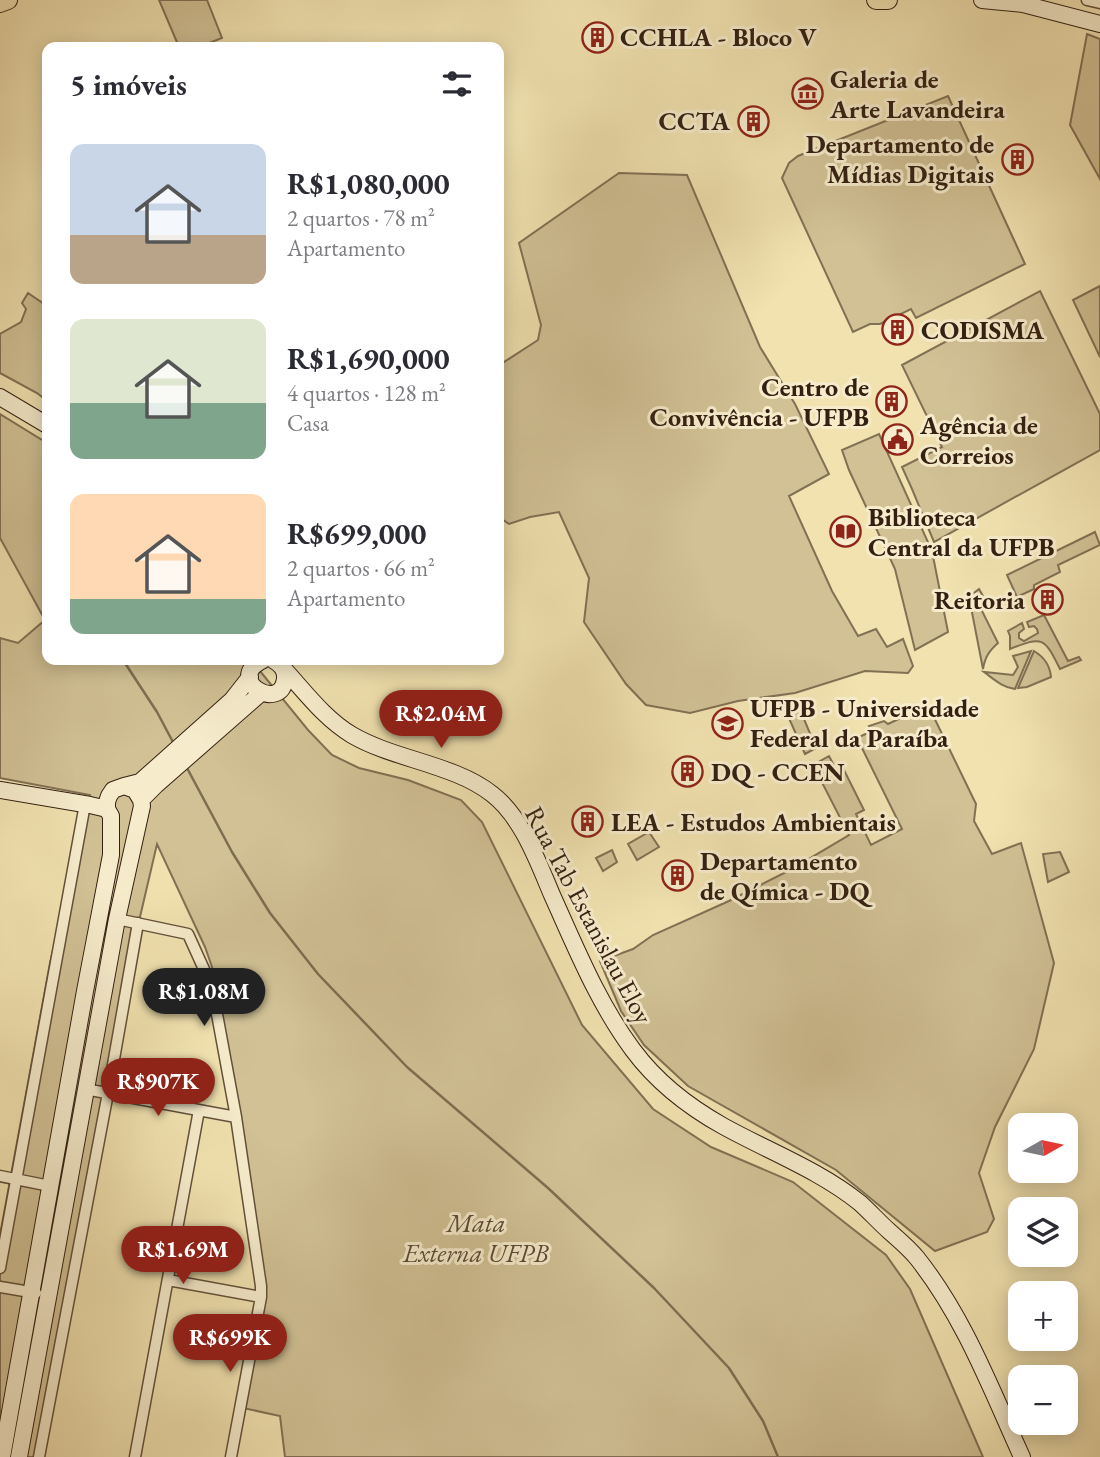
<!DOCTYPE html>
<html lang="pt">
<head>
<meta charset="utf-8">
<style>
  body { margin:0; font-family:"EB Garamond",serif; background:#f2f2f3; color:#2b2b33; height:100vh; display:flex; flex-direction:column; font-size:26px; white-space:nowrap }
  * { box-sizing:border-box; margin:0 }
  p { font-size:23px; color:#7c7c81 }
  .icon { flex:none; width:38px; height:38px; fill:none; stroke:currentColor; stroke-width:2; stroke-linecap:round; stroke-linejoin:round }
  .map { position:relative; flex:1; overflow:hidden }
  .drawer { position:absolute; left:42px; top:42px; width:462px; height:623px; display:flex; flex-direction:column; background:#fff; border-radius:14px; box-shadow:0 4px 18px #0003 }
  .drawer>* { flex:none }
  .needle { width:46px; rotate:81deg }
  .buttons { position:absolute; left:1008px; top:1113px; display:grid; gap:14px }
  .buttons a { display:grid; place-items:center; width:70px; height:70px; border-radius:14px; background:#fff; box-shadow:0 4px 18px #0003; font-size:35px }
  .price { position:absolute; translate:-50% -60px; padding:0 16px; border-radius:24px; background:#8f2418; color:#fff; font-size:23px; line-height:46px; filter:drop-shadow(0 2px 4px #0008) }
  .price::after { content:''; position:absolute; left:50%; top:42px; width:21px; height:16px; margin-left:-10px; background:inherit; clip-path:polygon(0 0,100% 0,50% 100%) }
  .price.on { background:#222; color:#fff }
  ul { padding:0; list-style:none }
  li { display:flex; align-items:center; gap:21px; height:175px; padding:0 28px }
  li span { display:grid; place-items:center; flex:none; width:196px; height:140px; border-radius:14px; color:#555 }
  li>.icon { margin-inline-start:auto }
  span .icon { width:84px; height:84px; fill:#fffc; stroke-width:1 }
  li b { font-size:30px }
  h2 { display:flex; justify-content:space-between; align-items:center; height:84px; padding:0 28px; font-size:30px }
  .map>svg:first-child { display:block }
</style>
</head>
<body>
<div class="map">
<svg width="1100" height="1457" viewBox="0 0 1100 1457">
  <rect width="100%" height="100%" fill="#f1e2b0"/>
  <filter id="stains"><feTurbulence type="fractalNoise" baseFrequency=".00286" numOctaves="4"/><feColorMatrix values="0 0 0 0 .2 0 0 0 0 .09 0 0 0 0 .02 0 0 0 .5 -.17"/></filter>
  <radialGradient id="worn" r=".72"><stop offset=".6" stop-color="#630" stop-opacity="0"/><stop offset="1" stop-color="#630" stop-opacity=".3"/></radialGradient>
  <path fill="#d1c195" stroke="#827054" stroke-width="2" d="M159,0H207L222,38L199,47H179Z
    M1087,34L1100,39V179L1070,125Z
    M948,96L1025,264L916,318L911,309L880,324H870L853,332L782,178L789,163L798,156Z
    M619,173L687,175L760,347L795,404L829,474L789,496L832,591L858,636L876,629L887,647L903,639L913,666L908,673L865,671L795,693L738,701L690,713L646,705L626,684L584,622L589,578L559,512L530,517L509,524L499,517V370L501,364L538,340L541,325L519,243Z
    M1100,286V357L1073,300Z
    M1040,291L1100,414V450L934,542L912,489L902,467L942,447L902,365Z
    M28,293L47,306V401L37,393L0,373V334L21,322L26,309L22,303Z
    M0,414L47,443V660H251L308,730L332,755L359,768L408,780L461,800L482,822L582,1025L653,1109L711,1147L793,1182L886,1255L910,1289L983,1457H285L280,1416L243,1408L263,1293L237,1102L212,967L205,947L157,844L140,917L43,1457H0V1235L50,963L90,795L0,778V638L18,643L45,620L0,538Z
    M879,434L932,551L948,632L915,650L895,569L849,470L842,450Z
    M1095,532L1100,545L1058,565L1060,572L1034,585V589L1017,597L1007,575Z
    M979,589L987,603L980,607L998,643C989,651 985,657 983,669L969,597Z
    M1044,615L1068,661L1079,657L1081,660L1060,669C1044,637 1043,636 1010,649V636L1008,631L1022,623L1024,629L1019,633V638L1024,641L1038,633L1037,629L1034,626L1029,627L1027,622Z
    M1031,651L1015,689C1002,687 995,680 984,672L1013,675L1018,667L1013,656Z
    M1034,651C1044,657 1050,666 1051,677L1027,687L1018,688Z
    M797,702L816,748L805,754L783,705Z
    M928,705L976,804L974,821L992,854L1021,843L1054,963L1034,1049L995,1127L979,1173L994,1219L987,1232L935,1251L836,1170L688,1086L644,1045L621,1011L600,961L633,949L653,935L729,901L790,870L849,835L813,765L829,756L837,771L843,768L864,810L856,814L871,845L902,829L857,738L872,731L869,726L884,721L888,724Z
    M649,832L659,847L637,860L628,844Z
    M612,850L617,862L603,871L596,858Z
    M1060,852L1069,872L1048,882L1043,854Z"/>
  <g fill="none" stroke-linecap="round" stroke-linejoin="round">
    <path stroke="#7f6d50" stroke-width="2.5" d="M123,660L157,712L174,744
      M187,768L232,852L270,913L318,974L407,1067L548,1188L654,1288L729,1368L763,1421L778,1457"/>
    <defs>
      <path id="street" d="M1087,0L1100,3
        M117,919L188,934L212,987L236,1117L261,1286V1297L231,1457
        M85,1089L236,1117
        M0,1176L50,1186
        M0,1268L85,804
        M168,1280L261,1297
        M0,1287L36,1293
        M39,1457L108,1093L138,923
        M135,1457L199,1110"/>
      <path id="secondary" d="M982,0L1023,4L1100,24
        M0,397L47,425
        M263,660C223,679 282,715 285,678C286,669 280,664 273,660
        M284,669C305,692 325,719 352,735C395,760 454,764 492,794C522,817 538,862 552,895C576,948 598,1003 633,1050C656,1081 689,1107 723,1126C768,1151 819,1170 860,1203C870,1212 879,1222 889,1231C898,1239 909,1248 917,1258C964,1317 991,1389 1022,1457
        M124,786L140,782L232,700L250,677
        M0,790L90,805L107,809
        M141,800L156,785L261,693
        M2,1457L85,991L111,855V816L107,809V802L109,796L113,790L124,786L135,790L141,800
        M19,1457L117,919L142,806L141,800"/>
      <path id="primary" d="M876,0H888
        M0,3L8,0"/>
    </defs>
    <use href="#street" stroke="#63503a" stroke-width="13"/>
    <use href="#secondary" stroke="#342012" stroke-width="18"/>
    <use href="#primary" stroke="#342012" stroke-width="20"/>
    <use href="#street" stroke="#f6eccc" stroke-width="10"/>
    <use href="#secondary" stroke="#f6eccc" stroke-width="16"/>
    <use href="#primary" stroke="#f1e2b0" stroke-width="18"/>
  </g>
  <defs>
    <symbol id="building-ring" viewBox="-11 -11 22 22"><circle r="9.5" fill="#f6eccc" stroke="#8f2418" stroke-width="1.5"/><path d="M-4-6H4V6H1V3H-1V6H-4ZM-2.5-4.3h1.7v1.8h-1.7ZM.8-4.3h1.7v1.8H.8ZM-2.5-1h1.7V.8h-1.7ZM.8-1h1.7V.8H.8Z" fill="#8f2418"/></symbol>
    <symbol id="museum-ring" viewBox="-11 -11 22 22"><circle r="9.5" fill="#f6eccc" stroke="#8f2418" stroke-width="1.5"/><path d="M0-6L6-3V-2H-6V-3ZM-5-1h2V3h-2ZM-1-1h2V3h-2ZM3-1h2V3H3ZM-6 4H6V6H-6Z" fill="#8f2418"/></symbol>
    <symbol id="civic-ring" viewBox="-11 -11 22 22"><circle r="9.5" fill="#f6eccc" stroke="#8f2418" stroke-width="1.5"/><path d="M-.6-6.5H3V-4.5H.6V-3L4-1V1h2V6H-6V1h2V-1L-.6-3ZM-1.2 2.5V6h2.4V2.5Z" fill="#8f2418"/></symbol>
    <symbol id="library-ring" viewBox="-11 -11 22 22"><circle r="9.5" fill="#f6eccc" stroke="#8f2418" stroke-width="1.5"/><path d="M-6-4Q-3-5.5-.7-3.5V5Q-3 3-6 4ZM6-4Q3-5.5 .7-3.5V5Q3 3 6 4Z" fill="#8f2418"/></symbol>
    <symbol id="university-ring" viewBox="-11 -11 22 22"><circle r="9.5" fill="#f6eccc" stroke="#8f2418" stroke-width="1.5"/><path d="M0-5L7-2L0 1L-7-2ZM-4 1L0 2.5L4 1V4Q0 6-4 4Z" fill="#8f2418"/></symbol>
  </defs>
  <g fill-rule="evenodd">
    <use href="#building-ring" x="580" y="20" width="35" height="35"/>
    <use href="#museum-ring" x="790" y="76" width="35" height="35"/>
    <use href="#building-ring" x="736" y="104" width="35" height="35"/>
    <use href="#building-ring" x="1000" y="142" width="35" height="35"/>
    <use href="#building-ring" x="880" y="312" width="35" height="35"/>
    <use href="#building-ring" x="874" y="384" width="35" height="35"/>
    <use href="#civic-ring" x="880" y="422" width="35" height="35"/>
    <use href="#library-ring" x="828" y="514" width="35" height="35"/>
    <use href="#building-ring" x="1030" y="582" width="35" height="35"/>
    <use href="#university-ring" x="710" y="706" width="35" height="35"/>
    <use href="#building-ring" x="670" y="754" width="35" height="35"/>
    <use href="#building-ring" x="570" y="804" width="35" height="35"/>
    <use href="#building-ring" x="660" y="858" width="35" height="35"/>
  </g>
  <g text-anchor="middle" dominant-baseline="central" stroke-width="6" stroke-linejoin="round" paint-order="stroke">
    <g font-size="26" font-weight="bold" fill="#342012" stroke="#f6eccc" text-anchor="start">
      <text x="620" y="37">CCHLA - Bloco V</text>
      <text x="830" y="79">Galeria de<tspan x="830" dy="30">Arte Lavandeira</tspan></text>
      <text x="730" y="121" text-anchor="end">CCTA</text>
      <text x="994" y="144" text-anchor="end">Departamento de<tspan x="994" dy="30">Mídias Digitais</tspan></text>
      <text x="921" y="330">CODISMA</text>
      <text x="869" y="387" text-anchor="end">Centro de<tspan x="869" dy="30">Convivência - UFPB</tspan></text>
      <text x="920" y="425">Agência de<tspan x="920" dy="30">Correios</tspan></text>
      <text x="868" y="517">Biblioteca<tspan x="868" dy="30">Central da UFPB</tspan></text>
      <text x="1025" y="600" text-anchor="end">Reitoria</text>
      <text x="750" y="708">UFPB - Universidade<tspan x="750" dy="30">Federal da Paraíba</tspan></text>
      <text x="711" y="772">DQ - CCEN</text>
      <text x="611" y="822">LEA - Estudos Ambientais</text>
      <text x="700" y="861">Departamento<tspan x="700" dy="30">de Qímica - DQ</tspan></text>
    </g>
    <g font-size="26" fill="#342012" stroke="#f6eccc">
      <text transform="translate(589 915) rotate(62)">Rua Tab Estanislau Eloy</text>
    </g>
    <g font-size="26" font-style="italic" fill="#5b4833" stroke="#f6eccc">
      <text x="476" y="1223">Mata<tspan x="476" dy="30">Externa UFPB</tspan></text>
    </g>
  </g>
  <rect width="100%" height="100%" filter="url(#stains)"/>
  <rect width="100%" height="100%" fill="url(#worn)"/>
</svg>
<div class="buttons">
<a><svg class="needle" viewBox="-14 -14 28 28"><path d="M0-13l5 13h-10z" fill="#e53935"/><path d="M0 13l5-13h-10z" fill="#7c7c81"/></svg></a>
<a><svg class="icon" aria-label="layers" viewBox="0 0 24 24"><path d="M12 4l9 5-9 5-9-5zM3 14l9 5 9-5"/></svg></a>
<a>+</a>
<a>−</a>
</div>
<b class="price" style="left:441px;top:750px">R$2.04M</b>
<b class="price on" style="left:204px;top:1028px">R$1.08M</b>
<b class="price" style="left:158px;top:1118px">R$907K</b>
<b class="price" style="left:183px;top:1286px">R$1.69M</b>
<b class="price" style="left:230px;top:1374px">R$699K</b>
<section class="drawer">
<h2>5 imóveis<svg class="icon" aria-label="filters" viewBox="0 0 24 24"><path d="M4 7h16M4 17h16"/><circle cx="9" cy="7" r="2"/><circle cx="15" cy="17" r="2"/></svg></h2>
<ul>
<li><span style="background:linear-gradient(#c9d6e8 65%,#b9a48a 0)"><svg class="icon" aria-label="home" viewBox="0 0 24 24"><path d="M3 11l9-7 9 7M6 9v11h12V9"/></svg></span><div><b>R$1,080,000</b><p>2 quartos · 78 m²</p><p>Apartamento</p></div></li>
<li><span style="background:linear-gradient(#dfe7d0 60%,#7fa58c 0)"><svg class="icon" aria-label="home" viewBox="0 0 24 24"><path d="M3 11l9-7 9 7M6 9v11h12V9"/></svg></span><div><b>R$1,690,000</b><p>4 quartos · 128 m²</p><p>Casa</p></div></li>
<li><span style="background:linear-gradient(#ffd9b3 75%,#7fa58c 0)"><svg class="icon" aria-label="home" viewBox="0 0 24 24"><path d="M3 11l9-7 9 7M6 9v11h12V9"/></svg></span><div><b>R$699,000</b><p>2 quartos · 66 m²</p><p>Apartamento</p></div></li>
</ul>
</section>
</div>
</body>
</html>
